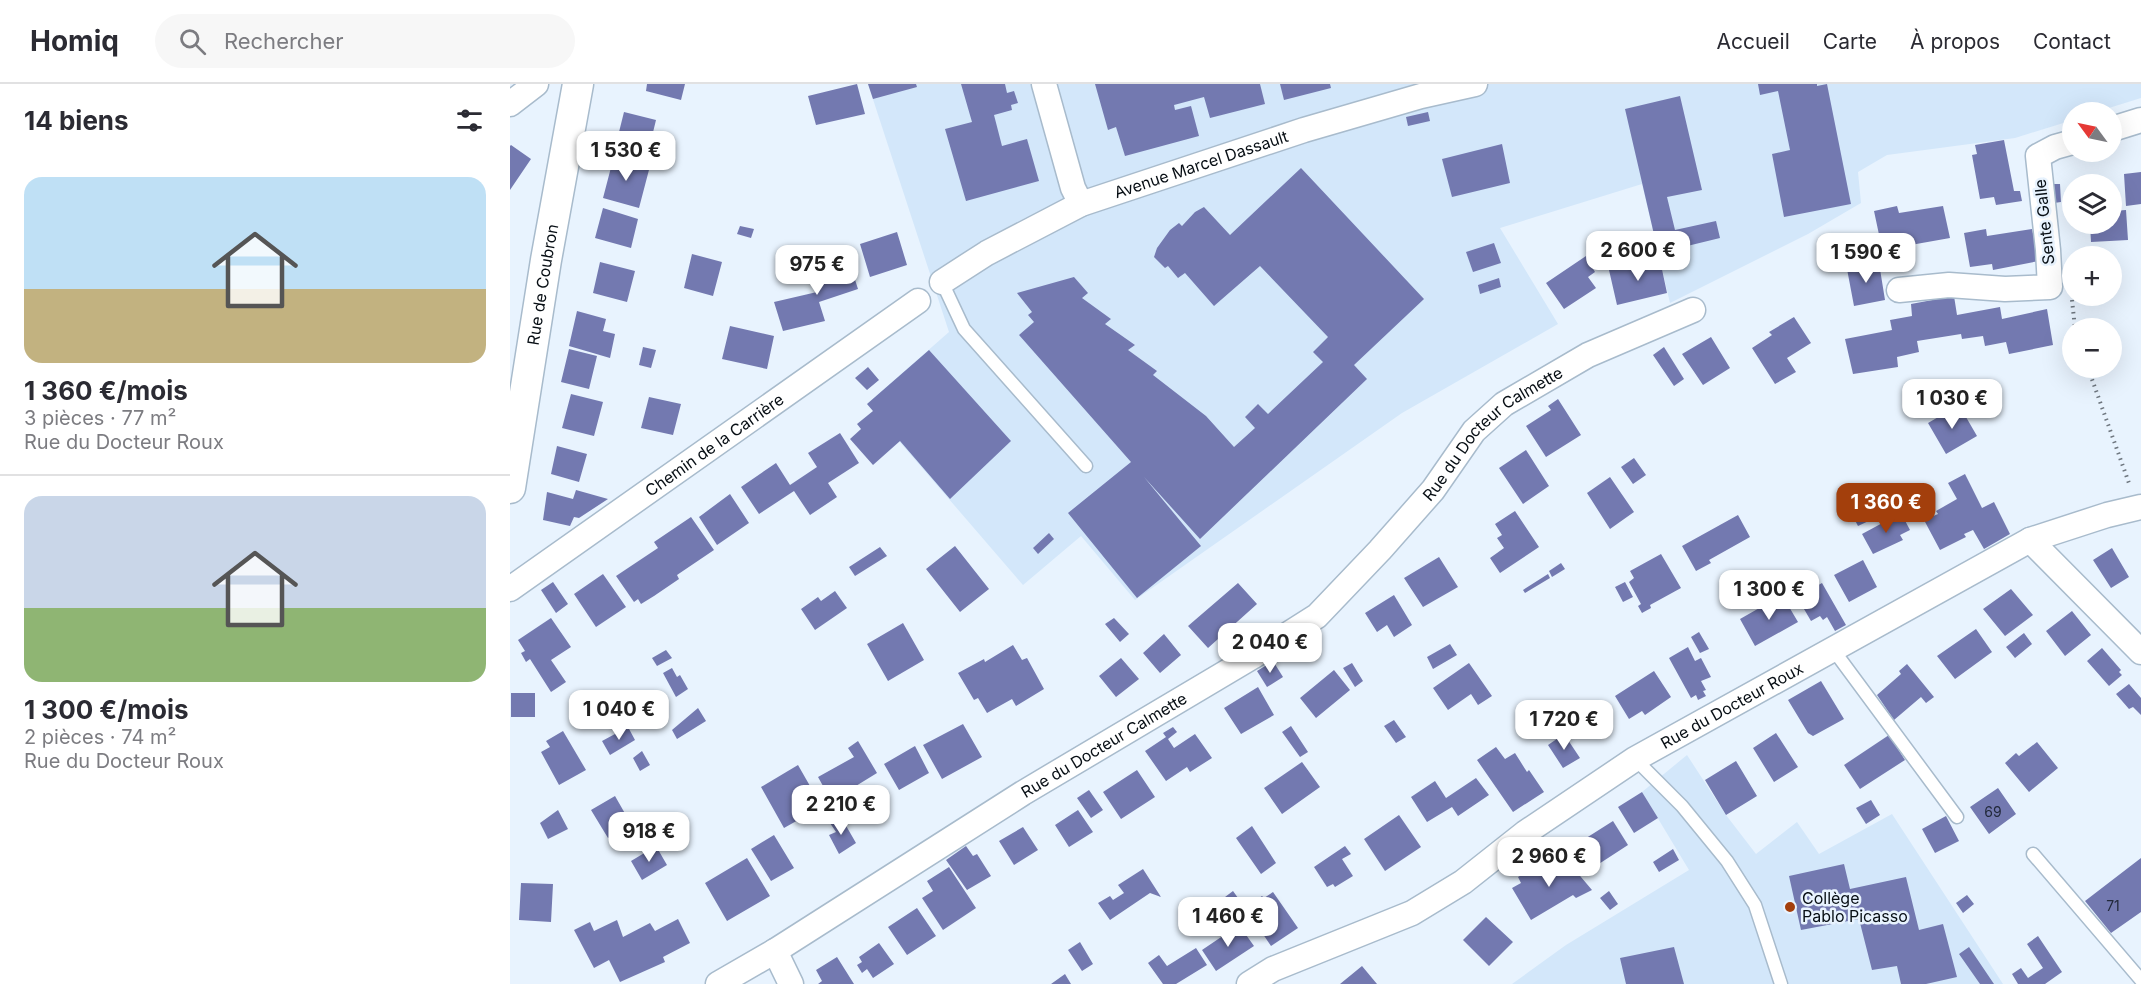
<!DOCTYPE html>
<html lang="fr">
<head>
<meta charset="utf-8">
<style>
  body { margin:0; font-family:Inter,sans-serif; background:#f7f7f7; color:#2b2b33; height:100vh; display:flex; flex-direction:column; font-size:22px; white-space:nowrap }
  * { box-sizing:border-box; margin:0 }
  p { font-size:20px; color:#7c7c81 }
  .icon { flex:none; width:33px; height:33px; fill:none; stroke:currentColor; stroke-width:2; stroke-linecap:round; stroke-linejoin:round }
  .map { position:relative; flex:1; overflow:hidden }
  .panel { display:flex; flex-direction:column; background:#fff; width:510px }
  .panel>* { flex:none }
  .needle { width:39px; rotate:303deg }
  .controls { position:absolute; left:1552px; top:18px; display:grid; gap:12px }
  .controls a { display:grid; place-items:center; width:60px; height:60px; border-radius:50%; background:#fff; box-shadow:0 6px 24px #0002; font-size:30px }
  .price { position:absolute; translate:-50% -51px; padding:0 14px; border-radius:12px; background:#fff; color:#222; font-size:20px; line-height:39px; filter:drop-shadow(0 2px 3px #0008) }
  .price::after { content:''; position:absolute; left:50%; top:36px; width:18px; height:14px; margin-left:-9px; background:inherit; clip-path:polygon(0 0,100% 0,50% 100%) }
  .price.current { background:#a33f0c; color:#fff }
  ul { padding:0; list-style:none }
  li { display:grid; align-content:center; gap:12px; height:318px; padding:0 24px }
  li+li { border-top:2px solid #e1e1e2 }
  li span { display:grid; place-items:center; height:186px; border-radius:18px; color:#555 }
  li>.icon { margin-inline-start:auto }
  span .icon { width:108px; height:108px; fill:#fffc; stroke-width:1 }
  li b { font-size:26px }
  h2 { display:flex; justify-content:space-between; align-items:center; height:72px; padding:0 24px; font-size:26px }
  header { display:flex; align-items:center; gap:36px; box-sizing:border-box; height:84px; padding:0 30px; background:#fff; border-bottom:2px solid #e1e1e2 }
  header strong { font-size:28px }
  nav { display:flex; gap:33px; margin-inline-start:auto; font-size:21px }
  .search { width:420px; height:54px; background:#f7f7f7; display:flex; align-items:center; gap:15px; box-sizing:border-box; padding:0 21px; border-radius:33px; color:#7c7c81; font-size:22px }
  main { display:flex; flex:1; min-height:0 }
  .map>svg:first-child { display:block }
</style>
</head>
<body>
<header>
<strong>Homiq</strong>
<div class="search"><svg class="icon" aria-label="search" viewBox="0 0 24 24"><circle cx="10" cy="10" r="6"/><path d="M15 15l6 6"/></svg>Rechercher</div>
<nav><a>Accueil</a><a>Carte</a><a>À propos</a><a>Contact</a></nav>
</header>
<main>
<section class="panel">
<h2>14 biens<svg class="icon" aria-label="filters" viewBox="0 0 24 24"><path d="M4 7h16M4 17h16"/><circle cx="9" cy="7" r="2"/><circle cx="15" cy="17" r="2"/></svg></h2>
<ul>
<li><span style="background:linear-gradient(#bfe0f5 60%,#c2b280 0)"><svg class="icon" aria-label="home" viewBox="0 0 24 24"><path d="M3 11l9-7 9 7M6 9v11h12V9"/></svg></span><div><b>1 360 €/mois</b><p>3 pièces · 77 m²</p><p>Rue du Docteur Roux</p></div></li>
<li><span style="background:linear-gradient(#c9d6e8 60%,#8fb573 0)"><svg class="icon" aria-label="home" viewBox="0 0 24 24"><path d="M3 11l9-7 9 7M6 9v11h12V9"/></svg></span><div><b>1 300 €/mois</b><p>2 pièces · 74 m²</p><p>Rue du Docteur Roux</p></div></li>
</ul>
</section>
<div class="map">
<svg width="1631" height="900" viewBox="0 0 1631 900">
  <rect width="100%" height="100%" fill="#e8f3fe"/>
  <path fill="#d3e7fa" d="M358,0H1631V14L1586,28H1563V36L1505,54L1377,71L1348,88L1351,119L1298,150L1160,219L1132,100L990,144L1048,240L892,329L625,516L571,452L513,501L357,320L439,248Z
    M1177,671L1216,731L1246,770L1287,738L1309,770L1382,730L1493,900H1002L1056,861L1179,786L1132,708Z"/>
  <path fill="#7379b0" d="M137,0H175L171,16L136,7Z
    M347,0L355,30L306,41L298,12Z
    M358,0H406L407,3L363,15Z
    M451,0H495L497,9L504,7L508,19L501,21L502,26L484,31L492,62L517,55L529,97L456,117L435,45L462,38Z
    M585,0H750L755,20L700,34L694,13L664,21L665,26L681,22L689,52L615,72L606,43L598,46Z
    M770,0H820L821,4L774,16Z
    M1248,0H1307V2L1317,0L1341,120L1274,133L1262,70L1280,66L1268,7L1250,11Z
    M1170,12L1192,106L1157,113L1165,146L1206,137L1210,154L1169,164L1166,154L1146,159L1115,25Z
    M114,28L146,36L137,73L105,64Z
    M918,28L920,37L898,42L896,33Z
    M1494,56L1504,107H1510L1512,117L1486,121L1484,113L1470,115L1462,71L1467,70L1465,61Z
    M992,60L1000,99L942,113L932,75Z
    M1,61L21,75L0,106V62Z
    M104,72L140,82L129,124L93,114Z
    M791,84L914,215L844,281L857,295L690,455L634,393L691,462L627,514L558,429L621,378L509,251L524,238L518,231L522,228L507,209L564,193L578,209L572,214L601,235L595,240L625,261L618,266L647,287L643,291L696,332L724,363L745,344L735,333L748,320L758,330L813,278L803,268L818,253L750,182L704,222L675,189L668,194L658,182L655,184L644,173L647,164L660,146L669,139L672,142L685,128L694,123L720,151Z
    M1631,88V120L1616,122L1614,90Z
    M1543,100H1550L1551,118L1544,119Z
    M1387,122L1389,129L1433,122L1440,154L1395,162L1393,155L1371,160L1364,127Z
    M93,124L128,135L121,164L85,154Z
    M1616,126L1618,156L1581,158L1580,140H1602V127Z
    M230,142L244,145L241,154L227,150Z
    M1476,145L1477,152L1522,145L1529,177L1483,186L1482,180L1460,183L1454,149Z
    M387,148L397,181L360,193L350,160Z
    M984,159L991,179L963,188L956,168Z
    M182,170L212,178L203,212L174,204Z
    M1076,172L1085,188L1078,193L1086,204L1054,225L1036,199Z
    M338,174L348,205L309,218L315,237L273,247L264,218L307,208L300,186Z
    M1150,176L1157,209L1107,221L1099,186Z
    M90,178L125,187L117,218L83,209Z
    M1369,179L1375,216L1344,222L1337,185Z
    M989,194L991,203L970,210L968,201Z
    M1444,212L1447,231L1490,223L1492,235L1537,225L1543,261L1499,270L1496,258L1475,262L1473,252L1452,255L1451,250L1407,257L1409,268L1387,273L1388,283L1343,290L1335,255L1382,246L1380,236L1402,232L1401,220Z
    M67,227L96,235L93,247L105,250L100,274L59,262Z
    M1284,233L1301,259L1277,274L1286,288L1265,300L1242,264L1262,251L1259,248Z
    M220,242L264,252L257,285L212,275Z
    M1201,253L1220,284L1193,301L1172,270Z
    M133,263L146,266L141,284L129,281Z
    M1154,263L1174,295L1164,302L1143,271Z
    M59,265L87,272L79,305L51,298Z
    M419,266L501,357L440,415L390,357L363,381L340,355L351,345L347,340L363,327L357,320Z
    M358,283L369,296L357,306L345,294Z
    M61,310L93,318L84,352L52,344Z
    M139,313L171,320L163,351L131,344Z
    M1048,315L1071,351L1036,373L1016,342L1041,326L1038,322Z
    M1449,321L1467,352L1436,370L1418,339Z
    M330,349L349,379L318,399L327,413L300,431L284,407L249,430L231,403L266,379L280,401L307,383L298,369Z
    M47,362L77,370L69,398L41,390Z
    M1016,366L1039,402L1013,420L989,384Z
    M1124,374L1136,391L1123,400L1111,383Z
    M1455,390L1472,424L1484,418L1500,450L1474,465L1463,446L1454,450L1456,453L1430,466L1414,436L1428,430L1426,427L1447,415L1438,399Z
    M1100,393L1124,428L1100,445L1077,409Z
    M66,406L98,415L69,434L64,433L60,442L33,436L37,408L63,415Z
    M220,410L239,439L207,461L189,433Z
    M1354,413L1365,434L1348,442L1337,421Z
    M1005,427L1029,463L990,489L980,474L994,464L987,454L992,451L985,440Z
    M1391,429L1400,446L1390,451L1393,456L1363,470L1352,450Z
    M1228,431L1240,453L1199,476L1201,479L1186,487L1172,462Z
    M181,433L204,466L167,491L169,495L144,512L131,520L128,515L124,518L106,492L148,464L144,458Z
    M539,449L544,455L528,470L523,464Z
    M445,462L479,505L450,528L416,485Z
    M370,463L377,472L345,492L339,483Z
    M1602,464L1619,493L1601,504L1583,476Z
    M1151,470L1171,504L1140,521L1141,524L1132,529L1128,522L1131,520L1119,498L1124,494L1120,487Z
    M929,473L948,503L913,523L894,494Z
    M1353,476L1367,503L1339,518L1324,491Z
    M1051,479L1055,485L1042,493L1039,487Z
    M93,490L116,523L86,543L64,510Z
    M1038,490L1040,494L1015,509L1013,506Z
    M43,498L58,520L46,529L31,506Z
    M1115,498L1123,513L1113,518L1105,503Z
    M728,499L747,520L698,564L678,542Z
    M1312,499L1336,541L1325,547L1317,533L1313,536L1310,532L1301,537L1287,513Z
    M1501,505L1523,531L1495,552L1473,525Z
    M325,507L337,524L305,546L291,525L308,513L311,517Z
    M884,511L902,541L884,553L877,541L867,548L855,529Z
    M1272,511L1288,538L1245,562L1230,535Z
    M1562,527L1581,551L1555,572L1536,547Z
    M41,534L61,563L41,576L56,598L41,608L20,575L16,578L11,569L15,567L8,556Z
    M604,534L619,550L610,558L595,540Z
    M393,539L414,576L378,597L357,560Z
    M1466,545L1482,568L1445,595L1427,572Z
    M1189,548L1199,565L1190,569L1181,553Z
    M1514,549L1522,560L1505,574L1496,563Z
    M654,550L671,571L650,589L633,569Z
    M940,560L947,571L923,585L917,573Z
    M503,561L512,576L517,574L534,605L506,622L502,615L477,629L468,614L464,616L448,589L474,575L475,578Z
    M1178,563L1185,577L1191,574L1201,593L1191,597L1196,606L1193,607L1196,612L1188,616L1186,611L1181,614L1159,574Z
    M1592,564L1611,586L1609,588L1612,591L1599,602L1577,577Z
    M156,566L162,574L147,582L142,574Z
    M611,574L629,595L606,613L589,592Z
    M763,577L773,593L757,603L747,587Z
    M842,579L853,597L845,603L833,584Z
    M959,579L982,612L968,621L961,610L938,626L923,604Z
    M1397,580L1424,613L1416,619L1411,613L1384,636L1367,611L1391,590L1389,587Z
    M162,584L167,593L170,591L178,605L166,613L153,589Z
    M824,586L840,606L806,634L790,614Z
    M1144,587L1161,613L1135,631L1132,627L1119,635L1105,612Z
    M1311,597L1334,635L1303,652L1298,649L1278,616Z
    M1619,600L1631,614V631L1623,623L1619,625L1606,610Z
    M748,603L764,631L731,650L714,624Z
    M1,609H25V633H1Z
    M188,624L196,637L167,655L162,646Z
    M884,636L896,653L886,659L874,642Z
    M453,640L472,673L432,695L413,661Z
    M781,642L798,668L790,673L772,648Z
    M118,643L125,656L100,671L92,657Z
    M663,643L667,648L658,655L664,664L685,650L702,674L680,688L677,683L656,697L635,667L656,653L653,649Z
    M53,647L76,686L49,701L31,668L40,663L36,657Z
    M1266,649L1288,683L1264,698L1243,664Z
    M1054,650L1070,674L1053,684L1038,661Z
    M1379,651L1395,676L1350,705L1334,681Z
    M348,657L367,689L341,705L347,715L327,727L308,693L344,673L338,664Z
    M1527,658L1548,684L1519,708L1495,679L1506,669L1509,672Z
    M405,662L419,689L389,706L374,680Z
    M986,663L995,675L1005,669L1017,688L1019,686L1034,708L1003,728L967,676Z
    M132,667L140,681L130,687L123,674Z
    M1226,677L1247,712L1216,731L1195,696Z
    M792,678L810,703L772,730L754,704Z
    M288,681L304,709L292,717L297,731L274,744L251,703Z
    M627,686L645,713L611,735L593,708Z
    M966,694L979,711L948,732L942,723L917,738L901,713L925,697L936,714Z
    M1488,704L1506,730L1479,750L1460,723Z
    M579,706L593,726L581,734L567,714Z
    M1132,708L1148,734L1124,749L1108,723Z
    M105,712L121,740L98,754L81,726Z
    M1361,716L1370,731L1356,740L1346,724Z
    M48,726L58,745L38,755L30,739Z
    M568,726L583,748L559,763L545,741Z
    M889,731L911,763L875,787L854,755Z
    M1436,732L1449,757L1425,769L1412,745Z
    M331,733L346,759L329,770L319,751L326,748L320,739Z
    M1103,737L1118,761L1078,787L1062,763Z
    M742,742L766,779L751,790L726,754Z
    M513,743L528,766L504,781L489,757Z
    M264,751L284,784L261,797L241,765Z
    M146,762L157,781L132,796L121,777Z
    M456,762L463,772L467,770L481,792L457,806L436,776Z
    M835,762L841,770L832,775L843,792L825,803L823,800L817,803L804,783Z
    M1163,765L1169,776L1149,788L1143,778Z
    M1054,773L1082,806L1066,814L1063,811L1021,836L1002,804L1011,799L1008,793L1018,787L1021,792Z
    M237,774L260,812L217,837L195,799Z
    M1631,774V828L1601,849L1575,817Z
    M1334,780L1340,805L1396,793L1409,846L1433,840L1447,893L1416,900H1391L1387,882L1362,886L1349,835L1291,846L1279,792Z
    M439,783L466,824L433,846L412,814L423,807L417,797Z
    M633,785L651,813L640,809L600,836L588,819L600,812L603,816L614,809L608,801Z
    M11,799L43,800L41,838L9,836Z
    M723,807L736,825L739,823V821L752,812L754,814L763,808L788,844L761,862L736,825L723,834L711,816Z
    M1099,807L1108,820L1100,826L1090,814Z
    M1457,811L1464,820L1453,829L1446,819Z
    M407,824L426,852L397,871L378,843Z
    M976,833L1003,858L979,882L953,856Z
    M168,835L180,859L153,873L155,878L110,898L99,876L84,884L64,846L80,838L84,847L107,836L113,853L140,839L145,847Z
    M729,841L744,862L706,887L692,866Z
    M1528,852L1552,888L1535,900H1508L1502,890L1511,884L1518,894L1533,884L1517,860Z
    M570,858L583,880L572,887L558,866Z
    M369,859L384,880L363,894L357,885L352,889L347,881L352,878L349,873Z
    M1164,863L1174,900H1116L1110,874Z
    M1459,863L1484,900H1470L1449,870Z
    M686,864L697,881L666,900H653L638,879L649,871L657,882Z
    M327,873L344,900H308L312,897L306,886Z
    M852,882L867,900H830Z
    M555,890L561,900H541Z"/>
  <g fill="none" stroke-linecap="round" stroke-linejoin="round">
    <defs>
      <path id="service" d="M432,198L454,245L576,382
        M1322,564L1447,733
        M1125,675L1172,722L1217,777L1245,821L1271,900
        M1523,770L1631,896"/>
      <g id="minor">
        <path d="M534,0L563,104L571,120"/>
        <path d="M0,20L26,0"/>
        <path d="M1602,45L1631,36"/>
        <path id="s1" d="M432,198L477,169L571,120L794,46L911,12L965,0"/>
        <path d="M1389,206L1439,201L1495,205L1540,203L1538,166L1528,72L1545,63L1563,58"/>
        <path d="M1520,456L1631,568"/>
        <path id="s2" d="M0,505L408,217"/>
        <path d="M265,867L281,900"/>
        <path id="s3" d="M208,900L265,867L513,709L742,573L807,532L870,466L923,406L964,347L994,320L1078,271L1183,226"/>
        <path id="s4" d="M739,900L763,885L902,829L953,798L1015,749L1125,675L1520,456L1597,431L1631,423"/>
      </g>
      <g id="tertiary">
        <path id="s5" d="M0,404L36,176L68,0"/>
      </g>
    </defs>
    <use href="#service" stroke="#a8bbcc" stroke-width="15"/>
    <use href="#minor" stroke="#a8bbcc" stroke-width="27"/>
    <use href="#tertiary" stroke="#a8bbcc" stroke-width="33"/>
    <path stroke="#6e767f" stroke-width="4" stroke-dasharray="1.5 4.5" stroke-linecap="butt" d="M1562,216L1565,244
      M1578,284L1620,402"/>
    <use href="#service" stroke="#fff" stroke-width="12"/>
    <use href="#minor" stroke="#fff" stroke-width="24"/>
    <use href="#tertiary" stroke="#fff" stroke-width="30"/>
  </g>
  <circle fill="#a33f0c" stroke="#e8f3fe" stroke-width="2" cx="1280" cy="823" r="6"/>
  <g text-anchor="middle" dominant-baseline="central" stroke-width="5" stroke-linejoin="round" paint-order="stroke">
    <g font-size="14" fill="#22293b">
      <text x="1483" y="727">69</text>
      <text x="1603" y="821">71</text>
    </g>
    <g font-size="16" fill="#070e14" stroke="#e8f3fe">
      <text stroke="none"><textPath href="#s1" startOffset="286">Avenue Marcel Dassault</textPath></text>
      <text transform="translate(1534 138) rotate(-96)">Sente Galle</text>
      <text stroke="none"><textPath href="#s5" startOffset="206">Rue de Coubron</textPath></text>
      <text stroke="none"><textPath href="#s3" startOffset="958">Rue du Docteur Calmette</textPath></text>
      <text stroke="none"><textPath href="#s2" startOffset="250">Chemin de la Carrière</textPath></text>
      <text stroke="none"><textPath href="#s4" startOffset="560">Rue du Docteur Roux</textPath></text>
      <text stroke="none"><textPath href="#s3" startOffset="454">Rue du Docteur Calmette</textPath></text>
    </g>
    <g font-size="16" fill="#070e14" stroke="#e8f3fe" text-anchor="start">
      <text x="1292" y="814">Collège<tspan x="1292" dy="18">Pablo Picasso</tspan></text>
    </g>
  </g>
</svg>
<div class="controls">
<a><svg class="needle" viewBox="-14 -14 28 28"><path d="M0-13l5 13h-10z" fill="#e53935"/><path d="M0 13l5-13h-10z" fill="#7c7c81"/></svg></a>
<a><svg class="icon" aria-label="layers" viewBox="0 0 24 24"><path d="M12 4l9 5-9 5-9-5zM3 14l9 5 9-5"/></svg></a>
<a>+</a>
<a>−</a>
</div>
<b class="price" style="left:116px;top:98px">1 530 €</b>
<b class="price" style="left:1128px;top:198px">2 600 €</b>
<b class="price" style="left:1356px;top:200px">1 590 €</b>
<b class="price" style="left:307px;top:212px">975 €</b>
<b class="price" style="left:1442px;top:346px">1 030 €</b>
<b class="price current" style="left:1376px;top:450px">1 360 €</b>
<b class="price" style="left:1259px;top:537px">1 300 €</b>
<b class="price" style="left:760px;top:590px">2 040 €</b>
<b class="price" style="left:109px;top:657px">1 040 €</b>
<b class="price" style="left:1054px;top:667px">1 720 €</b>
<b class="price" style="left:331px;top:752px">2 210 €</b>
<b class="price" style="left:139px;top:779px">918 €</b>
<b class="price" style="left:1039px;top:804px">2 960 €</b>
<b class="price" style="left:718px;top:864px">1 460 €</b>
</div>
</main>
</body>
</html>
